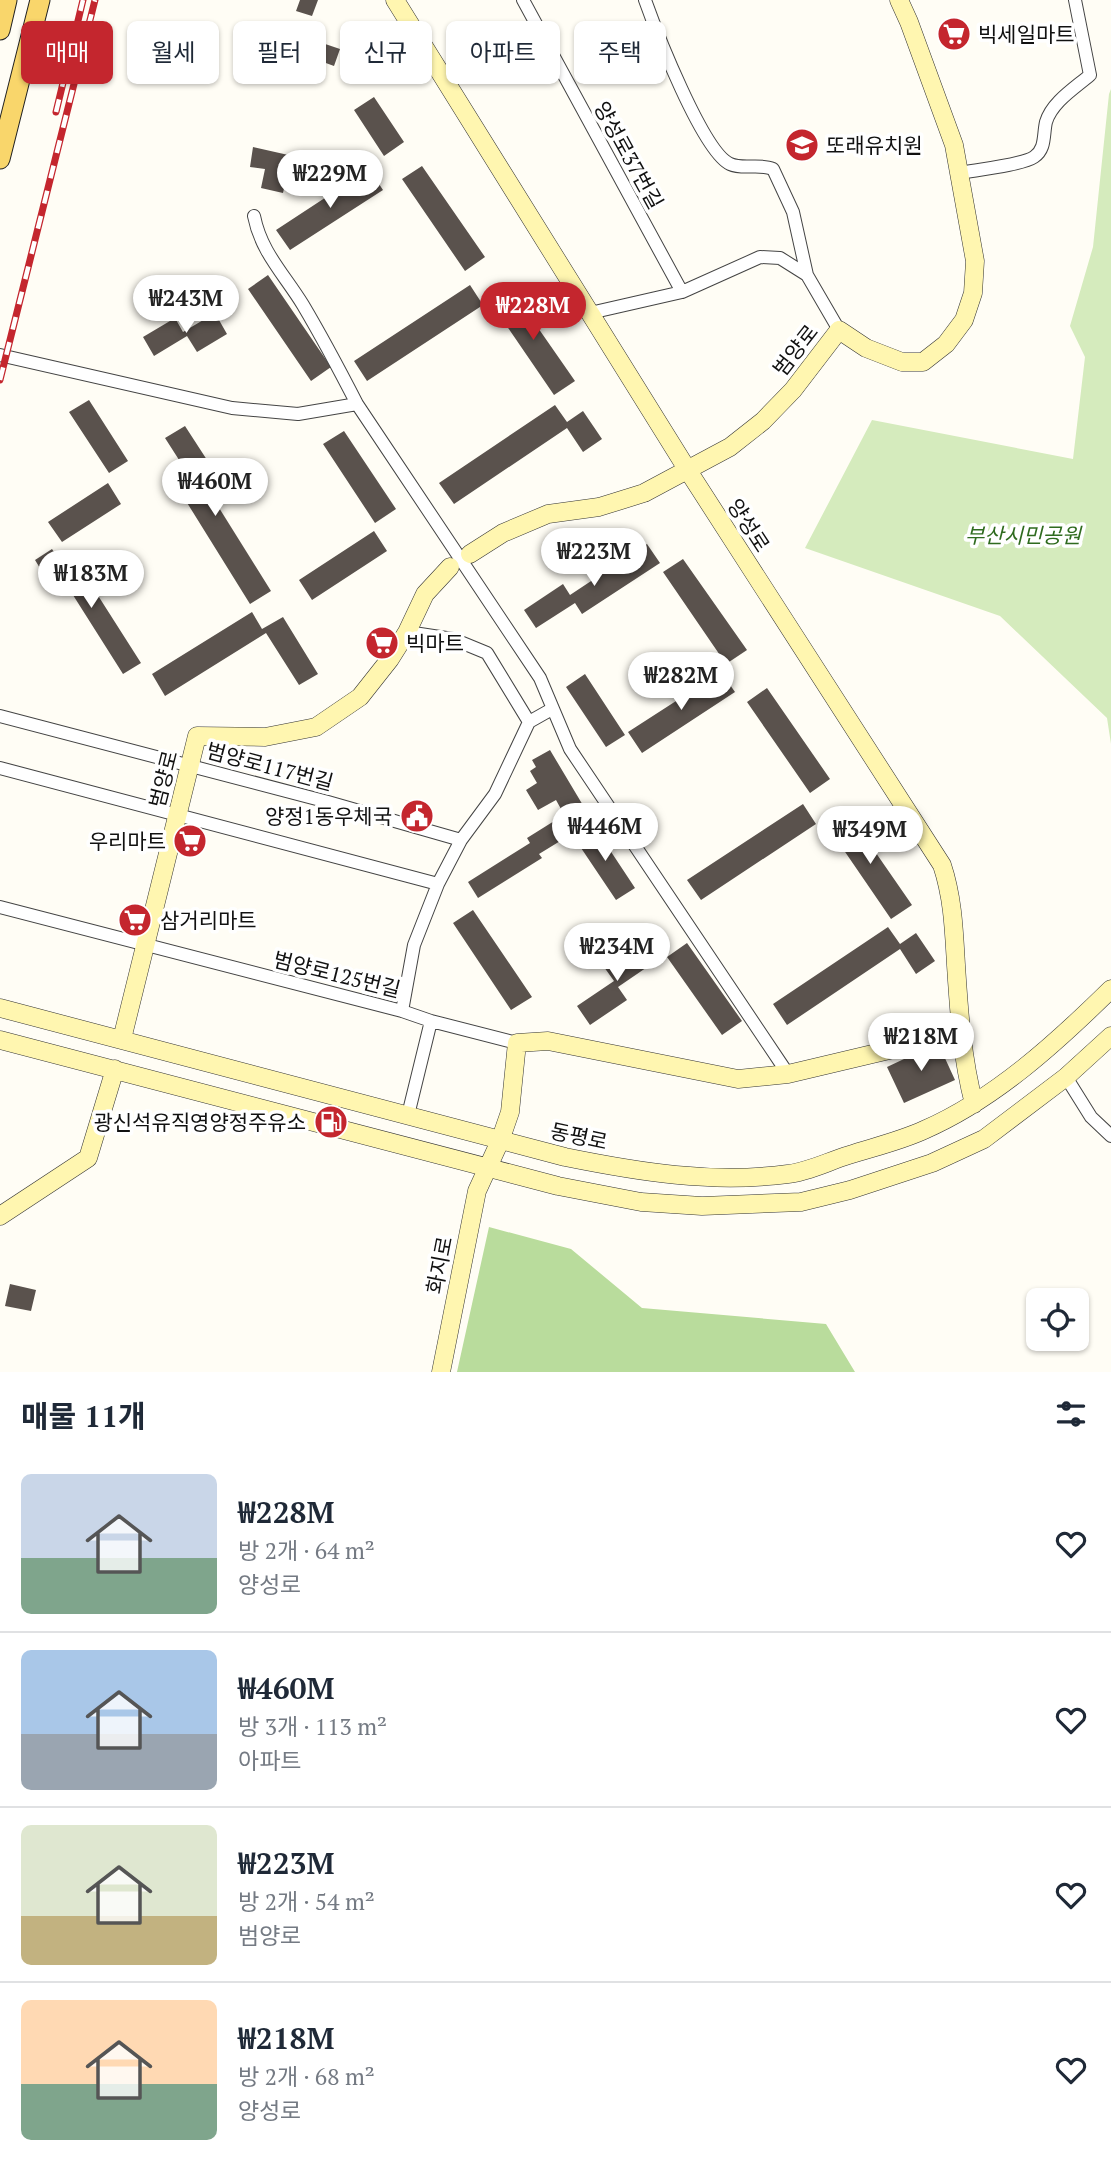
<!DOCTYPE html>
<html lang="ko">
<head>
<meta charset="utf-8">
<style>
  body { margin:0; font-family:"PT Serif","Noto Sans KR",serif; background:#f6f6f7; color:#1f2937; height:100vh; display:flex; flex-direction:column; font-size:26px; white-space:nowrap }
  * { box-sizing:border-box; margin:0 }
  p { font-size:23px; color:#747a83 }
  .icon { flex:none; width:38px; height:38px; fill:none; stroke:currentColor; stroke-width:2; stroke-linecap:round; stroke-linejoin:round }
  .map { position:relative; height:1372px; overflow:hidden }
  .sheet { display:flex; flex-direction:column; background:#fff; flex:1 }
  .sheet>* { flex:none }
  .banner { position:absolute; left:21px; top:21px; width:700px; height:63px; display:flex; gap:14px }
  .buttons { position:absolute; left:1026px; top:1288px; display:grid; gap:14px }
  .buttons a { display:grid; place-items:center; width:63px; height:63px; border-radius:10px; background:#fff; box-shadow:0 2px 5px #0004; font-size:35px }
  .price { position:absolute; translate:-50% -60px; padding:0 16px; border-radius:24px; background:#fff; color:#222; font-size:23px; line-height:46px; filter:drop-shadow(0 2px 4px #0008) }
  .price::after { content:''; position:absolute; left:50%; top:42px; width:21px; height:16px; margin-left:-10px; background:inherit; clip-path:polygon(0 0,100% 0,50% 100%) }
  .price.current { background:#c4262e; color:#fff }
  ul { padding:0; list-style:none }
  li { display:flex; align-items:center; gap:21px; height:175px; padding:0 21px }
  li+li { border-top:2px solid #e0e1e3 }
  li span { display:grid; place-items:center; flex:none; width:196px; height:140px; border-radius:10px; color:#555 }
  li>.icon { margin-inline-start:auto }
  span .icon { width:84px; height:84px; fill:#fffc; stroke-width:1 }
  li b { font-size:30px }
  h2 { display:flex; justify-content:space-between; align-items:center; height:84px; padding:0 21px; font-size:30px }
  .pill { padding:0 24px; border-radius:10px; background:#fff; box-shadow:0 2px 5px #0004; font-size:24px; line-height:63px }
  .pill.current { background:#c4262e; color:#fff }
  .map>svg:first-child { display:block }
</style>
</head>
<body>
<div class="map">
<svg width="1111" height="1372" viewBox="0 0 1111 1372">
  <rect width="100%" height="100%" fill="#fffdf5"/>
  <path fill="#d5ebbd" d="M1111,89V744L1107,718L1000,616L805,548L872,420L1073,459L1085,357L1070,326L1093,247L1109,94Z"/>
  <path fill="#b9dc9c" d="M489,1227L571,1249L642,1308L826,1324L855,1372H457Z"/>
  <path fill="#5a524d" d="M300,0H318L312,16L296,11Z
    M260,22L340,49L334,66L255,37Z
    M374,97L404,142L384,156L354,110Z
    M253,147L306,159L302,178L287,175L283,193L261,188L265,169L250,167Z
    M422,166L485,257L465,271L402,179Z
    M369,169L383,190L290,250L276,230Z
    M268,275L331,367L311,381L248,289Z
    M470,285L483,305L367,381L354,361Z
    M511,289L575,381L554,395L491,303Z
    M215,313L227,334L197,352L187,336L154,356L143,337L175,318L183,332Z
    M89,400L128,461L109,473L69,412Z
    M555,405L567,422L583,411L602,439L583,452L567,428L454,504L439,483Z
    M185,426L209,463L196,471L271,591L250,604L176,485L190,477L165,438Z
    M344,431L396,509L375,523L323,444Z
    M108,483L121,504L62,542L48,522Z
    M374,531L387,551L312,600L299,580Z
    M647,544L660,563L582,614L575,603L536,628L524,610L563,584L570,595Z
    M52,549L72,579L83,572L141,663L123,674L66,584L54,591L35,560Z
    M683,559L747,650L726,664L663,572Z
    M252,612L262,629L283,617L318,674L299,685L266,633L165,696L152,674Z
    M721,672L735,692L642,753L628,732Z
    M585,674L625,735L606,747L566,687Z
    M767,688L830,779L810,793L747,702Z
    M550,750L584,807L566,818L556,800L538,810L526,790L537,783L530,771L536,767L532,760Z
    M803,804L816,824L701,900L687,880Z
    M849,814L912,905L891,919L828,827Z
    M559,818L570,835L539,854L542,858L478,898L468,882L530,843L527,838Z
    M594,826L635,888L616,900L575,839Z
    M473,910L532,997L511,1010L453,923Z
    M888,927L900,944L916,933L935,961L916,974L900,949L787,1025L773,1004Z
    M642,941L656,961L618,987L627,1000L590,1025L577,1006L614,981L604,967Z
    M687,943L742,1021L722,1035L667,957Z
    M938,1043L955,1080L904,1103L887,1067Z
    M10,1284L36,1290L31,1311L5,1306Z"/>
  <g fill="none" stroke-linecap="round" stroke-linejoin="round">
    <defs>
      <path id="street" d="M523,0L682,292
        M645,0C656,31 703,152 730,164C743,170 759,163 773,169L793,212L807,275
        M960,173C976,170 1022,165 1034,157C1046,149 1043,135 1046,122C1052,102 1075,88 1090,75L1075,0
        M254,216C261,252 284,274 303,305C322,337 340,371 357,404
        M590,313L682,292L760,257L780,258L807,275L839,330
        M0,355L232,408L298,414L357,404L540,678L570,749L788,1074
        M0,716L328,802L461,840
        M529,722L552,709
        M0,768L438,884
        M0,907L402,1011L431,1021L517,1043
        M402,1011L414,945L438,884L461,840L495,794L529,722L487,653L453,639L407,632
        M1066,1077L1091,1117L1111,1136
        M408,1115L431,1021"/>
      <path id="secondary" d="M395,0L687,469L942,865C953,898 954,931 956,965C959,1012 962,1058 974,1104
        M470,554L503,533L548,514L599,507L644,493L730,447L763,421L793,390L839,330L866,348L902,362H923L946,344L964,320L973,293L975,261L954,145L909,22L899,0
        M0,1008L565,1157C639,1172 712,1184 788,1174C808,1172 829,1161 849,1155C874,1147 900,1141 924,1130C995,1099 1056,1043 1111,989
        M122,1039L197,736L265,737L316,727L360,697L390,659L407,632L425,594L450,567
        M0,1040L558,1186L641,1202L702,1206L801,1202L850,1190L932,1163L984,1139L1066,1077L1111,1036
        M0,1216L88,1158L115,1069
        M441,1372L477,1191L500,1141L510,1112L517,1043L548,1041L738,1079L788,1074L961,1033"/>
      <path id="primary" d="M0,30L7,0
        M0,159L40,0"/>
    </defs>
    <use href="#street" stroke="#444" stroke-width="14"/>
    <use href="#secondary" stroke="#333" stroke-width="19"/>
    <use href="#primary" stroke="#222" stroke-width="21"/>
    <use href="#street" stroke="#fff" stroke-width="12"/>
    <use href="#secondary" stroke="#fff6b0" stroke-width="18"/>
    <use href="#primary" stroke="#f9d66b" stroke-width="19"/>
    <defs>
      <path id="rail" d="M56,112L83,0
        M0,380L95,0"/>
    </defs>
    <use href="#rail" stroke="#c4262e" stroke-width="7"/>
    <use href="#rail" stroke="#fff" stroke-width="4.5" stroke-dasharray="13" stroke-linecap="butt"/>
  </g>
  <defs>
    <symbol id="supermarket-disc" viewBox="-11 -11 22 22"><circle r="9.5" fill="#c4262e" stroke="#fff"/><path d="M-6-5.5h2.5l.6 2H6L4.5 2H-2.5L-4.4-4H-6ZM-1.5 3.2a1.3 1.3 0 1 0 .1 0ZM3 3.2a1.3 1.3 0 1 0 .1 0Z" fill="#fff"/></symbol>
    <symbol id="school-disc" viewBox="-11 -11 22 22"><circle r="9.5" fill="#c4262e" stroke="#fff"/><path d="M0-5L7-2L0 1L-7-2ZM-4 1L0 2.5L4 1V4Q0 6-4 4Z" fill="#fff"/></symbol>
    <symbol id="civic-disc" viewBox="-11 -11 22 22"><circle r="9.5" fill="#c4262e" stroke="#fff"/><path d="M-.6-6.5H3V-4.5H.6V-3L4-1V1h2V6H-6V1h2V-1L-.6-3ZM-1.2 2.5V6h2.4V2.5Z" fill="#fff"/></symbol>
    <symbol id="fuel-disc" viewBox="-11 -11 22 22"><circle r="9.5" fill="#c4262e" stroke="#fff"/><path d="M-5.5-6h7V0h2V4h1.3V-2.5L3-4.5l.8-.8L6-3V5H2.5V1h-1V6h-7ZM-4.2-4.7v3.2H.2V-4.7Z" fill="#fff"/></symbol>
  </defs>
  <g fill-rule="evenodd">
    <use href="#supermarket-disc" x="935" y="15" width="38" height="38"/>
    <use href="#school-disc" x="783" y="126" width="38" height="38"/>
    <use href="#supermarket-disc" x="363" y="624" width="38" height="38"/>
    <use href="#civic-disc" x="398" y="797" width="38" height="38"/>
    <use href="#supermarket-disc" x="171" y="822" width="38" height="38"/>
    <use href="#supermarket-disc" x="116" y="901" width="38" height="38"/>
    <use href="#fuel-disc" x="312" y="1103" width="38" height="38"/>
  </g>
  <g text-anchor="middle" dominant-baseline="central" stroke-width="7" stroke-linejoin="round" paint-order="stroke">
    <g font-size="21" fill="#111" stroke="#fff" text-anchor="start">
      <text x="978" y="34">빅세일마트</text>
      <text x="826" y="145">또래유치원</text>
      <text x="406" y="643">빅마트</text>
      <text x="392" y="816" text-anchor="end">양정1동우체국</text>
      <text x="166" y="841" text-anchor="end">우리마트</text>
      <text x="160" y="920">삼거리마트</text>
      <text x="306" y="1122" text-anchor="end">광신석유직영양정주유소</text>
    </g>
    <g font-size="21" fill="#111" stroke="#fff">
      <text transform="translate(629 155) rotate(61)">양성로37번길</text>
      <text transform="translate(795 350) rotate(-52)">범양로</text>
      <text transform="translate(749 525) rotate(57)">양성로</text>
      <text transform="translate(270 766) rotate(15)">범양로117번길</text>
      <text transform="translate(163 779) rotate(-76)">범양로</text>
      <text transform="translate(337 974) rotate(14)">범양로125번길</text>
      <text transform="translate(579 1136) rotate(12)">동평로</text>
      <text transform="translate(439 1265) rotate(-79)">화지로</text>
    </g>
    <g font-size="21" font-style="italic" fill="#2f6b1f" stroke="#fff">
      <text x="1023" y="535">부산시민공원</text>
    </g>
  </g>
</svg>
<div class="buttons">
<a><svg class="icon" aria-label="locate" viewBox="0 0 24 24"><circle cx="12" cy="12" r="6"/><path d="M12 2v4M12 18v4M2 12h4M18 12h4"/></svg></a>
</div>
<b class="price" style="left:330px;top:210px">₩229M</b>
<b class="price" style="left:186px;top:335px">₩243M</b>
<b class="price current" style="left:533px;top:342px">₩228M</b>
<b class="price" style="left:215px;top:518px">₩460M</b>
<b class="price" style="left:594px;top:588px">₩223M</b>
<b class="price" style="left:91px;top:610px">₩183M</b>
<b class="price" style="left:681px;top:712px">₩282M</b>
<b class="price" style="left:605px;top:863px">₩446M</b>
<b class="price" style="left:870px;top:866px">₩349M</b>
<b class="price" style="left:617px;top:983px">₩234M</b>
<b class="price" style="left:921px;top:1073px">₩218M</b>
<div class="banner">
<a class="pill current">매매</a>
<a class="pill">월세</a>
<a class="pill">필터</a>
<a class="pill">신규</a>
<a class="pill">아파트</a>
<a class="pill">주택</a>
</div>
</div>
<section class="sheet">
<h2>매물 11개<svg class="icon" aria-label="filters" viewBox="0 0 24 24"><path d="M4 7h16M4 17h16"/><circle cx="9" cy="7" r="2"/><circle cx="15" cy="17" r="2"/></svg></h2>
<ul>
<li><span style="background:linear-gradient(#c9d6e8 60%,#7fa58c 0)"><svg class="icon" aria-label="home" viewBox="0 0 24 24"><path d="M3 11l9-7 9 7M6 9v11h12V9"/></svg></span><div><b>₩228M</b><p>방 2개 · 64 m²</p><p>양성로</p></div><svg class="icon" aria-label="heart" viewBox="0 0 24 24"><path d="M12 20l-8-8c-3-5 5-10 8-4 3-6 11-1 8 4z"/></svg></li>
<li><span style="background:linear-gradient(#a9c7e8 60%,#9aa5b1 0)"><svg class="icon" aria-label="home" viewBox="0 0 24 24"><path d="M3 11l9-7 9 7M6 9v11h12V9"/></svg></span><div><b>₩460M</b><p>방 3개 · 113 m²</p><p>아파트</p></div><svg class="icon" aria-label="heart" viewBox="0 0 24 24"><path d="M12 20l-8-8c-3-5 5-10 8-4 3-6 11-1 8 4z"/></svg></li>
<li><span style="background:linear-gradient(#dfe7d0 65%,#c2b280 0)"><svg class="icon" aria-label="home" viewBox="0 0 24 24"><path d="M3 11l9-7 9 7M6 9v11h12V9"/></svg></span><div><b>₩223M</b><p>방 2개 · 54 m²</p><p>범양로</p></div><svg class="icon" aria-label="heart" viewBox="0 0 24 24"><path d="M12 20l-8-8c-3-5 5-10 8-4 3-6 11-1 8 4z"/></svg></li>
<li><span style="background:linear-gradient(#ffd9b3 60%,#7fa58c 0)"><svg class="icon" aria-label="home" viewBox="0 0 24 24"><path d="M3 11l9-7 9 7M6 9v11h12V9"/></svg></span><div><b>₩218M</b><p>방 2개 · 68 m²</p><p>양성로</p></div><svg class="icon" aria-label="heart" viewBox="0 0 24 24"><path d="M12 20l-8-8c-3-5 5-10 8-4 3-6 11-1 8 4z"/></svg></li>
</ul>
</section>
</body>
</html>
